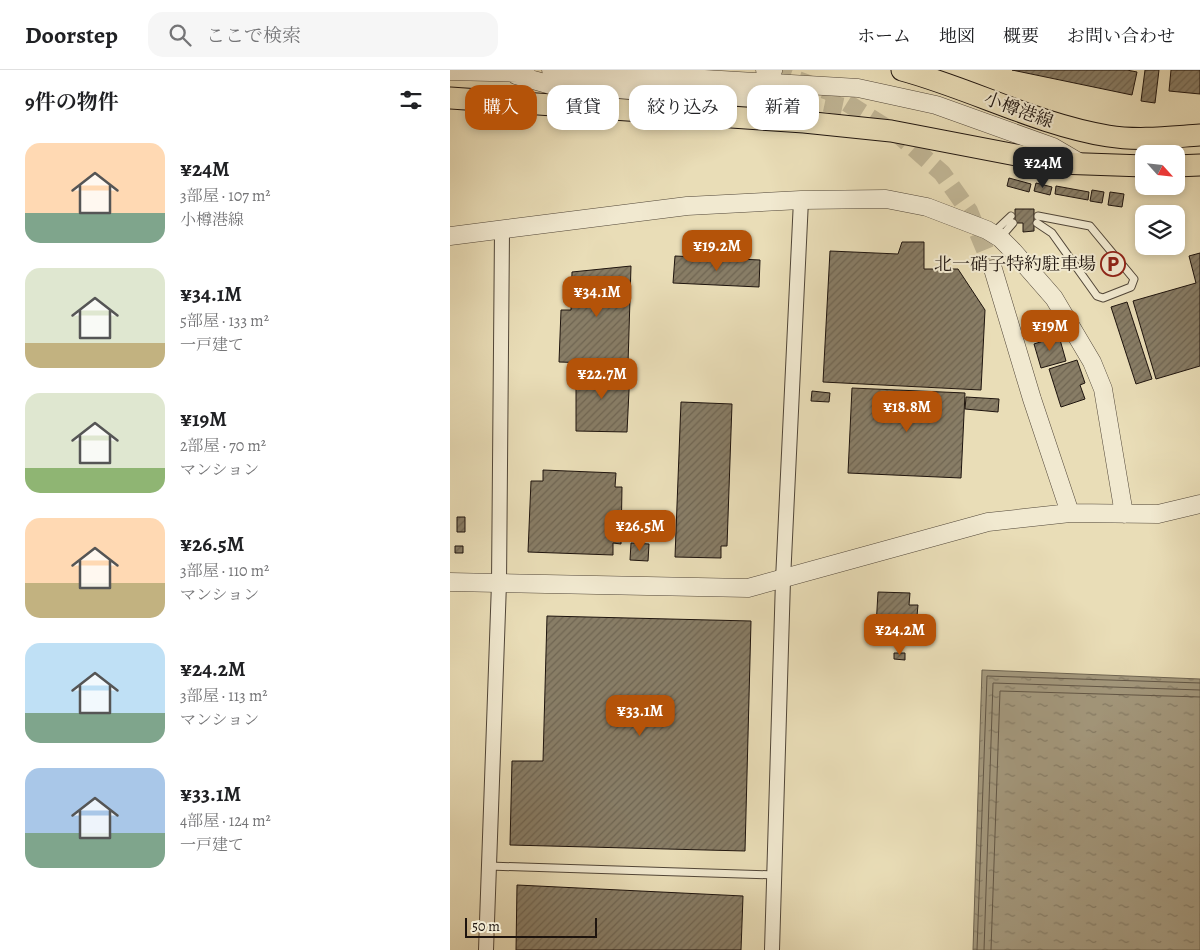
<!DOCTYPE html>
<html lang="ja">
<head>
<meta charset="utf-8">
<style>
  body { margin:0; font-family:Alegreya,"Noto Serif JP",serif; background:#f6f6f6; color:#202124; height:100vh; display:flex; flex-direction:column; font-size:19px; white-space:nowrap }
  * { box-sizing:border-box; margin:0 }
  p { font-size:16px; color:#757577 }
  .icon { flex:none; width:28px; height:28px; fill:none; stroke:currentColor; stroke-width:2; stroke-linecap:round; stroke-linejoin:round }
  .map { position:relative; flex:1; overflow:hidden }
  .details { display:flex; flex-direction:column; background:#fff; width:450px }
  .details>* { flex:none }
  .top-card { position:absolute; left:15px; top:15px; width:475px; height:45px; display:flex; gap:10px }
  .needle { width:32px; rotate:117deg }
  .tools { position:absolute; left:685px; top:75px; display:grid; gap:10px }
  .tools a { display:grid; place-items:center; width:50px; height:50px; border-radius:10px; background:#fff; box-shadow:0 2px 8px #0003; font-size:25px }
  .scale { position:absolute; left:15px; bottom:12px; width:132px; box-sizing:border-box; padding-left:5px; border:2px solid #1e140e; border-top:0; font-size:14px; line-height:18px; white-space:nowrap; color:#1e140e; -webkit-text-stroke:4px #f1e9d0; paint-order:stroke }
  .price { position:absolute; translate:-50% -42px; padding:0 11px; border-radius:10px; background:#b45309; color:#fff; font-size:16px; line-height:32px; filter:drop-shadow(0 1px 2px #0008) }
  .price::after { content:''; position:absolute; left:50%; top:30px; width:15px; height:11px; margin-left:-8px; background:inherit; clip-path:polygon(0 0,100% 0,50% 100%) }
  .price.on { background:#222; color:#fff }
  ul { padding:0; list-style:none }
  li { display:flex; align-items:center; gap:15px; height:125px; padding:0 25px }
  li span { display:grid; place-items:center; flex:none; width:140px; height:100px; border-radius:15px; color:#555 }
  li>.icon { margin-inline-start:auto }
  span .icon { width:60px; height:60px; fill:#fffc; stroke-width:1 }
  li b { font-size:21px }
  h2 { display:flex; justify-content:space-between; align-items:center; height:60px; padding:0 25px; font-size:21px }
  .chip { padding:0 18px; border-radius:15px; background:#fff; box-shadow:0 2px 8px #0003; font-size:18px; line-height:45px }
  .chip.on { background:#b45309; color:#fff }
  header { display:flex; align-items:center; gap:30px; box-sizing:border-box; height:70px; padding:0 25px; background:#fff; border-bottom:1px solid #e0e0e0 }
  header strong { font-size:24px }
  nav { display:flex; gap:28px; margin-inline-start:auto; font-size:18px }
  .search { width:350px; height:45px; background:#f6f6f6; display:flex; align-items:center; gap:12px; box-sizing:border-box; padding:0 18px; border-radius:15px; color:#757577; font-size:19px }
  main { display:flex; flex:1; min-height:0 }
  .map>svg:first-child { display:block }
</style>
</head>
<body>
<header>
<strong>Doorstep</strong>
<div class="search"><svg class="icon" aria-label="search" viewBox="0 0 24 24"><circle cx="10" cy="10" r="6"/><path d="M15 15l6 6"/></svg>ここで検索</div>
<nav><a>ホーム</a><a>地図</a><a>概要</a><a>お問い合わせ</a></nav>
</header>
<main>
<section class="details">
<h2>9件の物件<svg class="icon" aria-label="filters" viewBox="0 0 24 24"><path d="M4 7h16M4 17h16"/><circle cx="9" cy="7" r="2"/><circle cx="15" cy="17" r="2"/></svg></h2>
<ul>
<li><span style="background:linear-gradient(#ffd9b3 70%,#7fa58c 0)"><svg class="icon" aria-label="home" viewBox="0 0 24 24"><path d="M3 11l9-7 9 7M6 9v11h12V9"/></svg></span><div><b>¥24M</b><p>3部屋 · 107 m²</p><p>小樽港線</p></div></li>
<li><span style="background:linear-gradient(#dfe7d0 75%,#c2b280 0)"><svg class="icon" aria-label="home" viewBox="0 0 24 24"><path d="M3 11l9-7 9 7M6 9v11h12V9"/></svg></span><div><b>¥34.1M</b><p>5部屋 · 133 m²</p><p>一戸建て</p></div></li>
<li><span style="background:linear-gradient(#dfe7d0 75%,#8fb573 0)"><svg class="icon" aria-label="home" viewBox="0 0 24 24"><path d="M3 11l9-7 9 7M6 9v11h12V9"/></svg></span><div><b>¥19M</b><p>2部屋 · 70 m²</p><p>マンション</p></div></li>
<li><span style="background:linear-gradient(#ffd9b3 65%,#c2b280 0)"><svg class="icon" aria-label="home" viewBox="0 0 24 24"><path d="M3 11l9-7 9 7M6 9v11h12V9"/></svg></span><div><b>¥26.5M</b><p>3部屋 · 110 m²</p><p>マンション</p></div></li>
<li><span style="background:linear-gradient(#bfe0f5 70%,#7fa58c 0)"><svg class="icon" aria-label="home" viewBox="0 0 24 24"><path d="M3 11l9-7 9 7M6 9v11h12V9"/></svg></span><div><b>¥24.2M</b><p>3部屋 · 113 m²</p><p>マンション</p></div></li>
<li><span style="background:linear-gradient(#a9c7e8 65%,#7fa58c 0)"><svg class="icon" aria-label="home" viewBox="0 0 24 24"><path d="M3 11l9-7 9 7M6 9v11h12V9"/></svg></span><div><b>¥33.1M</b><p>4部屋 · 124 m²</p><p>一戸建て</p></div></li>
</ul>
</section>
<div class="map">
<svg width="750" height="880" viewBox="0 0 750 880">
  <defs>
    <pattern id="water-ripples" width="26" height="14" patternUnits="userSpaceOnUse" patternTransform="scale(1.25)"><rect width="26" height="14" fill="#a4997e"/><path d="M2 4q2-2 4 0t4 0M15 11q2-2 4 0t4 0" fill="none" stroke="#857c66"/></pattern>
    <pattern id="building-hatch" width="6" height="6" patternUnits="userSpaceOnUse" patternTransform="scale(1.25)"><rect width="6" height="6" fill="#887d66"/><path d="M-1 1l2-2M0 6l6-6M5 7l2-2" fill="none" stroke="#6f6552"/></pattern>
  </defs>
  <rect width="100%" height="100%" fill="#e9ddb7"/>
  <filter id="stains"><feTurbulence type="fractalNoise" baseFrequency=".004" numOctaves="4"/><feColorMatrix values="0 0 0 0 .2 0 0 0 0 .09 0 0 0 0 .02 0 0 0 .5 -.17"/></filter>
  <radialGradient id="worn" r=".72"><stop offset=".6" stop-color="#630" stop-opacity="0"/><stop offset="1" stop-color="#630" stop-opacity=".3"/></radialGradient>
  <path fill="url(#water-ripples)" stroke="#6e6451" d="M532,600L750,609V880H523Z"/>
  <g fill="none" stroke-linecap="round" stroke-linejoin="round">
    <path stroke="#615646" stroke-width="1" d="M527,880L537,606L750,613
      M534,880L543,613L750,620
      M541,880L550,621L750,627"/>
  </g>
  <path fill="url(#building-hatch)" stroke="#1e140e" d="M562,0H677L687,2L682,25Z
    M695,0H709L705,33L691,31Z
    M721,0H750V24L719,21Z
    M559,108L581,114L579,122L557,116Z
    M586,113L602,117L600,125L584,121Z
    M606,116L639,122L638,130L605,124Z
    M642,120L654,122L652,133L640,131Z
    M660,122L674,124L672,137L658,135Z
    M565,139H584V161L573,162V153H565Z
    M452,172H474V199H508L535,240L531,320L373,312L380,181L448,184Z
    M750,183V296L706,309L683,231L746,213L739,186Z
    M225,186L310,190L309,217L223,213Z
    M181,196L178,294L109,292L111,240H121L122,202Z
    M677,232L702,309L686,314L661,237Z
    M609,266L616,291L591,298L584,274Z
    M627,290L635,313L630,315L635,329L611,337L599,299Z
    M126,298L180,300L177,362L126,361Z
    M402,318L515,323L511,408L398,403Z
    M362,321L380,323L379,332L361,331Z
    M516,327L549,329L548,342L515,339Z
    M231,332L282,334L277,476H271V488L225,487Z
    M93,400L166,403L165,417H172L171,474L163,473V485L78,482L81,411H93Z
    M7,447H15V462H7Z
    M181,473L199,474L198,491L180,490Z
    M5,476H13V483H5Z
    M428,522L460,523L459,535H468L467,546H459L457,575L425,574Z
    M97,546L301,551L295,781L60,775L62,691H93Z
    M444,583H455V590L444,589Z
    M67,815L293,826L291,880H66Z"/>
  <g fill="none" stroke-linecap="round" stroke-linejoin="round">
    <path stroke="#c0b595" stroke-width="18" stroke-dasharray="18 9" stroke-linecap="butt" d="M323,1L378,21L451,67L492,103L519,141L543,199
      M321,29L371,32L395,37"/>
    <defs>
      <path id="service" d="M587,153L602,163L647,226L653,228L681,217L684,209L640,156L588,146
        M543,163L561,146
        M550,168L563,153
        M39,796L324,805"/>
      <path id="minor" d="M36,880L49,513L52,161
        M322,880L333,510L351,130"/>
      <path id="tertiary" d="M101,0L408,18L486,35L603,77L632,94
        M315,0L323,1
        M0,1L76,3
        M66,5L101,15L321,29
        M0,166L237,136L351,130L436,129L477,137L537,160L550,168L563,181L604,228L642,292L653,319L674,444
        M543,199L582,329L620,443
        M0,512L298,518L538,452L620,443L708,444L750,434"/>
      <path id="primary" d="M452,0C522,19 586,54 658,66C688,71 720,67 750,65
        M0,28L354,52L441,61L608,93L694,96
        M726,96L750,95"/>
    </defs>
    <use href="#service" stroke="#514638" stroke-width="9"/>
    <use href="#minor" stroke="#514638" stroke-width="16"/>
    <use href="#tertiary" stroke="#514638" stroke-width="19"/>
    <use href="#primary" stroke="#1e140e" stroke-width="23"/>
    <use href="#service" stroke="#f1e9d0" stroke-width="7"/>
    <use href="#minor" stroke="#f1e9d0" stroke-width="14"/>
    <use href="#tertiary" stroke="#f1e9d0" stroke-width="18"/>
    <use href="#primary" stroke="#e9ddb7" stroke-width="21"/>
  </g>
  <defs>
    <symbol id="parking-ring" viewBox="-11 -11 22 22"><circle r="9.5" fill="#f1e9d0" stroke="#8f2418" stroke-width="1.5"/><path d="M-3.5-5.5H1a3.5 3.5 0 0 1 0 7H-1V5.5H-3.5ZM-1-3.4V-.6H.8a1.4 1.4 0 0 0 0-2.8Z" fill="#8f2418"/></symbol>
  </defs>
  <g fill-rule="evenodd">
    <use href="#parking-ring" x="649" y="180" width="28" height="28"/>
  </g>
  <g text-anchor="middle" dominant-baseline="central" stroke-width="4" stroke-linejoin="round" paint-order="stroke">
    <g font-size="18" fill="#1e140e" stroke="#f1e9d0">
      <text transform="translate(569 40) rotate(20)">小樽港線</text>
    </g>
    <g font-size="18" fill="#1e140e" stroke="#f1e9d0" text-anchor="end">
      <text x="646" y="194">北一硝子特約駐車場</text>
    </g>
  </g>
  <rect width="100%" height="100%" filter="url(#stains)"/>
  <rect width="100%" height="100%" fill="url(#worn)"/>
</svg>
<div class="tools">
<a><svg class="needle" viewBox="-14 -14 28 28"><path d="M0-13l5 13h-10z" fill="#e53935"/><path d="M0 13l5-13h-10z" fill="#757577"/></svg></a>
<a><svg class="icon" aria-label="layers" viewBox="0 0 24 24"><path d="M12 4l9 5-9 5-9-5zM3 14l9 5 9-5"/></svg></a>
</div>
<div class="scale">50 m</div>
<b class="price on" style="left:593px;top:119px">¥24M</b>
<b class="price" style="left:267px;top:202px">¥19.2M</b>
<b class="price" style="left:147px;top:248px">¥34.1M</b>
<b class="price" style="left:600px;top:282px">¥19M</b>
<b class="price" style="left:152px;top:330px">¥22.7M</b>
<b class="price" style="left:457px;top:363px">¥18.8M</b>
<b class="price" style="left:190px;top:482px">¥26.5M</b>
<b class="price" style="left:450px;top:586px">¥24.2M</b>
<b class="price" style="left:190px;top:667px">¥33.1M</b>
<div class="top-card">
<a class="chip on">購入</a>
<a class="chip">賃貸</a>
<a class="chip">絞り込み</a>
<a class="chip">新着</a>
</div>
</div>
</main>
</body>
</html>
